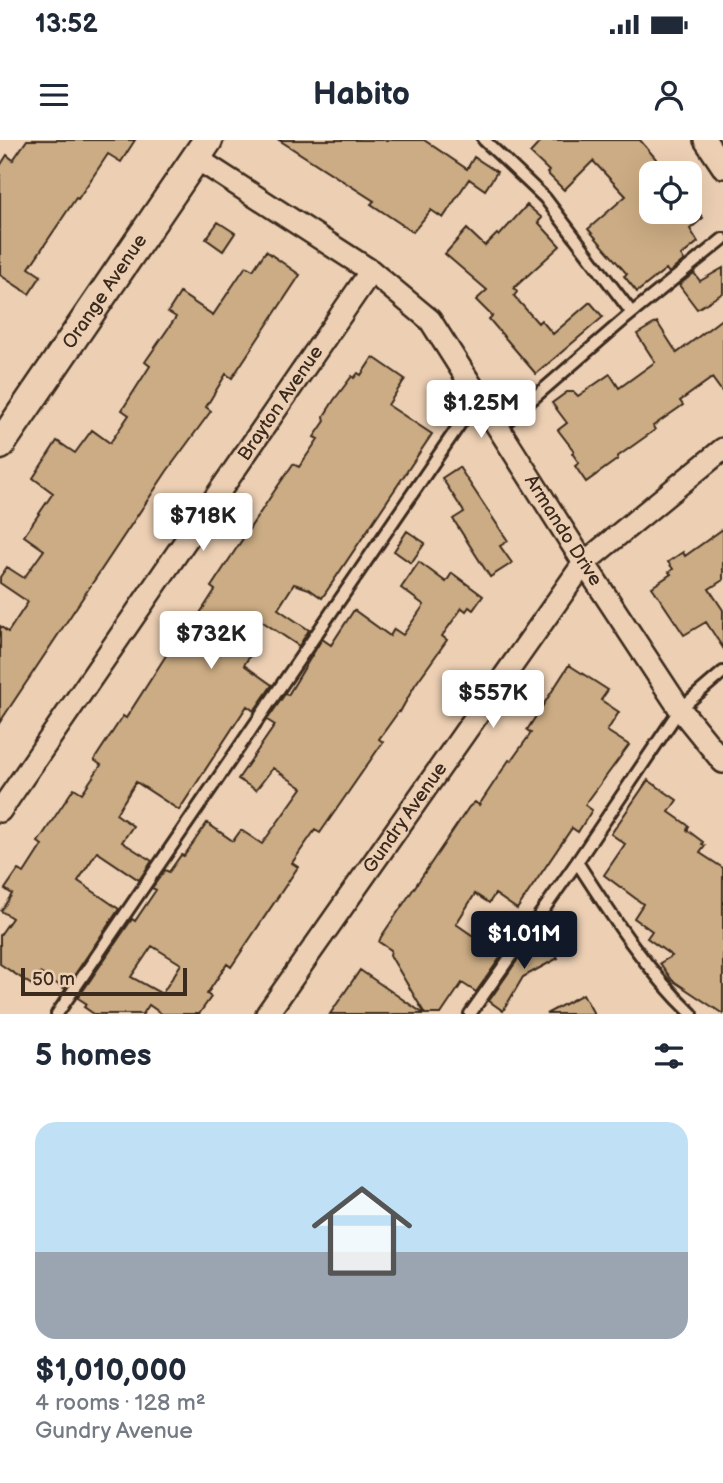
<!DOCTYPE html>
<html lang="en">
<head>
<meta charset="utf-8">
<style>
  body { margin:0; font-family:"Balsamiq Sans",sans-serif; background:#f6f6f7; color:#1f2937; height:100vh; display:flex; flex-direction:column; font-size:26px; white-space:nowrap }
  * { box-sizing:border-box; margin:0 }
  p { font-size:23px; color:#747a83 }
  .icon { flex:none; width:38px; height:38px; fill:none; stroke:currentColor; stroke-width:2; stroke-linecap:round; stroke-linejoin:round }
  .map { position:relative; height:874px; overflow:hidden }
  .sheet { display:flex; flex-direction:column; background:#fff; flex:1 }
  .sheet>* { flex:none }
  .controls { position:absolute; left:639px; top:21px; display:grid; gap:14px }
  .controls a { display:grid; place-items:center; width:63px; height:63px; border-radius:14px; background:#fff; box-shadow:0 7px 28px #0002; font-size:35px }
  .scale { position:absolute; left:21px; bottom:18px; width:166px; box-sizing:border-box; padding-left:7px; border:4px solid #3b2a1e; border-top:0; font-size:19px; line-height:24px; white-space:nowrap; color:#3b2a1e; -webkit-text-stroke:5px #edd0b4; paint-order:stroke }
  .price { position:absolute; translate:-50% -60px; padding:0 16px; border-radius:7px; background:#fff; color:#222; font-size:23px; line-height:46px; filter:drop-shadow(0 2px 4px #0008) }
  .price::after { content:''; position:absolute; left:50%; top:42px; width:21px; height:16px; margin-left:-10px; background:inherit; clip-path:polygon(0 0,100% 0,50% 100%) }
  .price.on { background:#111827; color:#fff }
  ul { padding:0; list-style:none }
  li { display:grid; align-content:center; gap:14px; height:371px; padding:0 35px }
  li span { display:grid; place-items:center; height:217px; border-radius:21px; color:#555 }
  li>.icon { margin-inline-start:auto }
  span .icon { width:126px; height:126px; fill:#fffc; stroke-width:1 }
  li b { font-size:30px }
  h2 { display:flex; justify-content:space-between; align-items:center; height:84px; padding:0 35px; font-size:30px }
  .status { display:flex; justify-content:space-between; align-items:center; height:49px; padding:0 35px; background:#fff; direction:ltr }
  .status svg { height:19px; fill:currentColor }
  header { display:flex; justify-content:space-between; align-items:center; height:91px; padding:0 35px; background:#fff; font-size:32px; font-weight:700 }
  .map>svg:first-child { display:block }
</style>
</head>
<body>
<div class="status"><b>13:52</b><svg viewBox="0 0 49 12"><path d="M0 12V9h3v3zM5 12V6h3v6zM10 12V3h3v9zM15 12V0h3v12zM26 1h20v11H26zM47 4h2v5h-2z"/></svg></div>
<header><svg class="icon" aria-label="menu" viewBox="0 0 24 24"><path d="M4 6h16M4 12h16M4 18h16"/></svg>Habito<svg class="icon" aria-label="person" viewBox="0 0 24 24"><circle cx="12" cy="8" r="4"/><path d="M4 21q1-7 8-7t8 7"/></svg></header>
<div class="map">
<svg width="723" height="874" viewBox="0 0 723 874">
  <rect width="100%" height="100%" fill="#edd0b4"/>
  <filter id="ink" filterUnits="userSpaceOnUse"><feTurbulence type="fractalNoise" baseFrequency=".0143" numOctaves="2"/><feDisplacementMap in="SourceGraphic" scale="14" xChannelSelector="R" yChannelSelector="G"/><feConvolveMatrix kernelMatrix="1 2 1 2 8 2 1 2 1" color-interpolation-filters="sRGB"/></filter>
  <g filter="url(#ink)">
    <path fill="#cbac84" stroke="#3b2a1e" stroke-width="2" fill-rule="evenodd" d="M27,0H135L121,22L108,14L78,59L76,58L29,128L41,136L29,154L0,135V26L7,15L13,20Z
      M279,0H424L467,29L474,17L497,32L485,50L469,39L443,78L431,70L413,92L371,64L374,61Z
      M542,0H640L668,33H651V72H690L692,65L703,78L690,89L698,102L681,116L684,120L669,133L666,129L637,152L624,136L627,134L588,89L626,56L593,21L564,50L547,33L549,31L530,13Z
      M527,65L542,78L538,82L560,106L514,148L517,152L514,156L538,183L541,180L553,194L590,162L603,177L536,234L489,179L492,176L476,160L487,150L445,114L467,89L485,106L497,94L499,96Z
      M218,82L235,93L223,111L206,99Z
      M266,111L300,135L232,238L226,234L206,267L211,271L167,331L0,582V486L8,492L28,462L0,443V437L7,427L24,438L44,410L24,396L53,353L33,338L57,301L75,313L92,290L110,303L129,275L122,270L150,226L145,222L176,177L168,172L180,153L213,175L246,126L253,130Z
      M723,128V153L697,169L679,145L694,133L700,141Z
      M723,178V253L712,238L680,261L683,265L653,286L655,290L617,317L618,319L586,342L575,326L579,323L572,313L574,311L558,290L567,283L552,263L567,252H574L578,256L610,234L619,248L655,222L637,194L657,182L677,213Z
      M373,217L405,239L388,265L432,294L322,458L309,449L294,444L278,469L309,490L299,506L260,480L241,507L251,514L244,525L272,545L254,571L247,566L179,670L136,642L116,674L133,686L122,702L152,721L139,740L97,712L78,741L119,769L65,849L40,833L32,845L0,824V795L12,778L1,771L12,754L5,749L18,730L24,733L42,705L38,702L74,648L82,653L101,625L94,620L123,576L126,578L181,492L186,495L215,450L211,447L273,353L293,324L299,327L318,299L314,297L325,281L324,276L334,260L352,236L354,238L358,233L361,235Z
      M459,327L508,401L500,406L512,423L490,437L453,379L464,372L442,338Z
      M723,389V440L709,449L723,470V508L706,482L684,495L652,447L671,434L669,432L673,429L668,422L683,412L685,416Z
      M407,391L425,403L411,423L394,411Z
      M419,422L446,442L452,433L483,456L473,470L469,467L466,471L462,468L442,496L447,500L415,545L400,572L399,571L379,599L383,602L320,693L315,690L292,723L298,727L231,827L227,824L207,854L211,857L199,874H162L149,865L143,874H94L84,867L87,864L78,858L132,779L135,781L156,750L152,748L165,730L169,732L181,715L184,716L207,683L233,701L241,690L262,704L302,648L273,628L256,650L238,639L275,585L267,580L285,554L288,555L322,499L331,505L354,470L390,496L394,489L403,495L424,465L401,448ZM152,806L181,824L162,854L131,837Z
      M569,525L608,550L601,560L619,572L607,591L629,605L585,665L592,670L578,692L572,688L517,769L495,754L489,763L475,754L456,784L485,804L488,799L505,811L476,852L462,843L441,874H425L390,815L391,810L379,802L381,797L469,667L475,662L479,665L509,620L511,621L531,593L527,590Z
      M648,640L677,660L669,672L689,686L687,690L703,702L702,704L705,706L700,713L723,728V874L672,840L660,823L672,816L647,798L652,791L634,778L643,764L604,735L625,704L611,694Z
      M548,798L558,818L523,837L503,871L489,861L525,809Z
      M360,830L424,874H330Z
      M583,854L594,874H546Z"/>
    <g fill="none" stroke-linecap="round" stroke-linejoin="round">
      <defs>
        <path id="lane" d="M484,0L545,58L632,173
          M499,288L627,177L723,99
          M577,722C611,775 646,830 692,874
          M57,874L479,256
          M470,874L577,722L680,569L723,532"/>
        <g id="street">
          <path d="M705,0L723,27"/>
          <path id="s1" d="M196,18L371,131L430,180L584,423L680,569L723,622"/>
          <path id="s2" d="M0,671L371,131"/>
          <path id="s3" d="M267,874L584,423L723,309"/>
        </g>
        <g id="secondary">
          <path id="s4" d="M0,305L208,0"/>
        </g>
      </defs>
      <use href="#lane" stroke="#3b2a1e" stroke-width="16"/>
      <use href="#street" stroke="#3b2a1e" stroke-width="26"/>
      <use href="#secondary" stroke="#3b2a1e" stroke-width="33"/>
      <use href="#lane" stroke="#edd0b4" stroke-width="10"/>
      <use href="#street" stroke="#edd0b4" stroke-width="21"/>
      <use href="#secondary" stroke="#edd0b4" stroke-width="28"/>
    </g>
  </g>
  <g text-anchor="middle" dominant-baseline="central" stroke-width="5" stroke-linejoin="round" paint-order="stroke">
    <g font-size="19" fill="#3b2a1e" stroke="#edd0b4">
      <text stroke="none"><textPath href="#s4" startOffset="186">Orange Avenue</textPath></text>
      <text stroke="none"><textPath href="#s2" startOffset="495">Brayton Avenue</textPath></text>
      <text stroke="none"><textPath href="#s1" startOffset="534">Armando Drive</textPath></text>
      <text stroke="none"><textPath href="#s3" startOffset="240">Gundry Avenue</textPath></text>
    </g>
  </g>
</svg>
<div class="controls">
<a><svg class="icon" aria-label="locate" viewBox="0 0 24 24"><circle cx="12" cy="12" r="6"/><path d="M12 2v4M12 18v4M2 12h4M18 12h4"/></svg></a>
</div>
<div class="scale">50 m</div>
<b class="price" style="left:481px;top:300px">$1.25M</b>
<b class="price" style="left:203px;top:413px">$718K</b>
<b class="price" style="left:211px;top:531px">$732K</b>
<b class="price" style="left:493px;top:590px">$557K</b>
<b class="price on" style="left:524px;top:831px">$1.01M</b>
</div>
<section class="sheet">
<h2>5 homes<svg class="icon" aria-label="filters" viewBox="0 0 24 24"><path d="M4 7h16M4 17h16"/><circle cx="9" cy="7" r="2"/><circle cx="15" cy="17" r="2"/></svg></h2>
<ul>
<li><span style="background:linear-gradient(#bfe0f5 60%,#9aa5b1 0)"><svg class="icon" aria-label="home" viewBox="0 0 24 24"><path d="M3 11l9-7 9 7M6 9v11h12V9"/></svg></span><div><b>$1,010,000</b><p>4 rooms · 128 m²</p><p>Gundry Avenue</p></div></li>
</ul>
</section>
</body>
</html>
